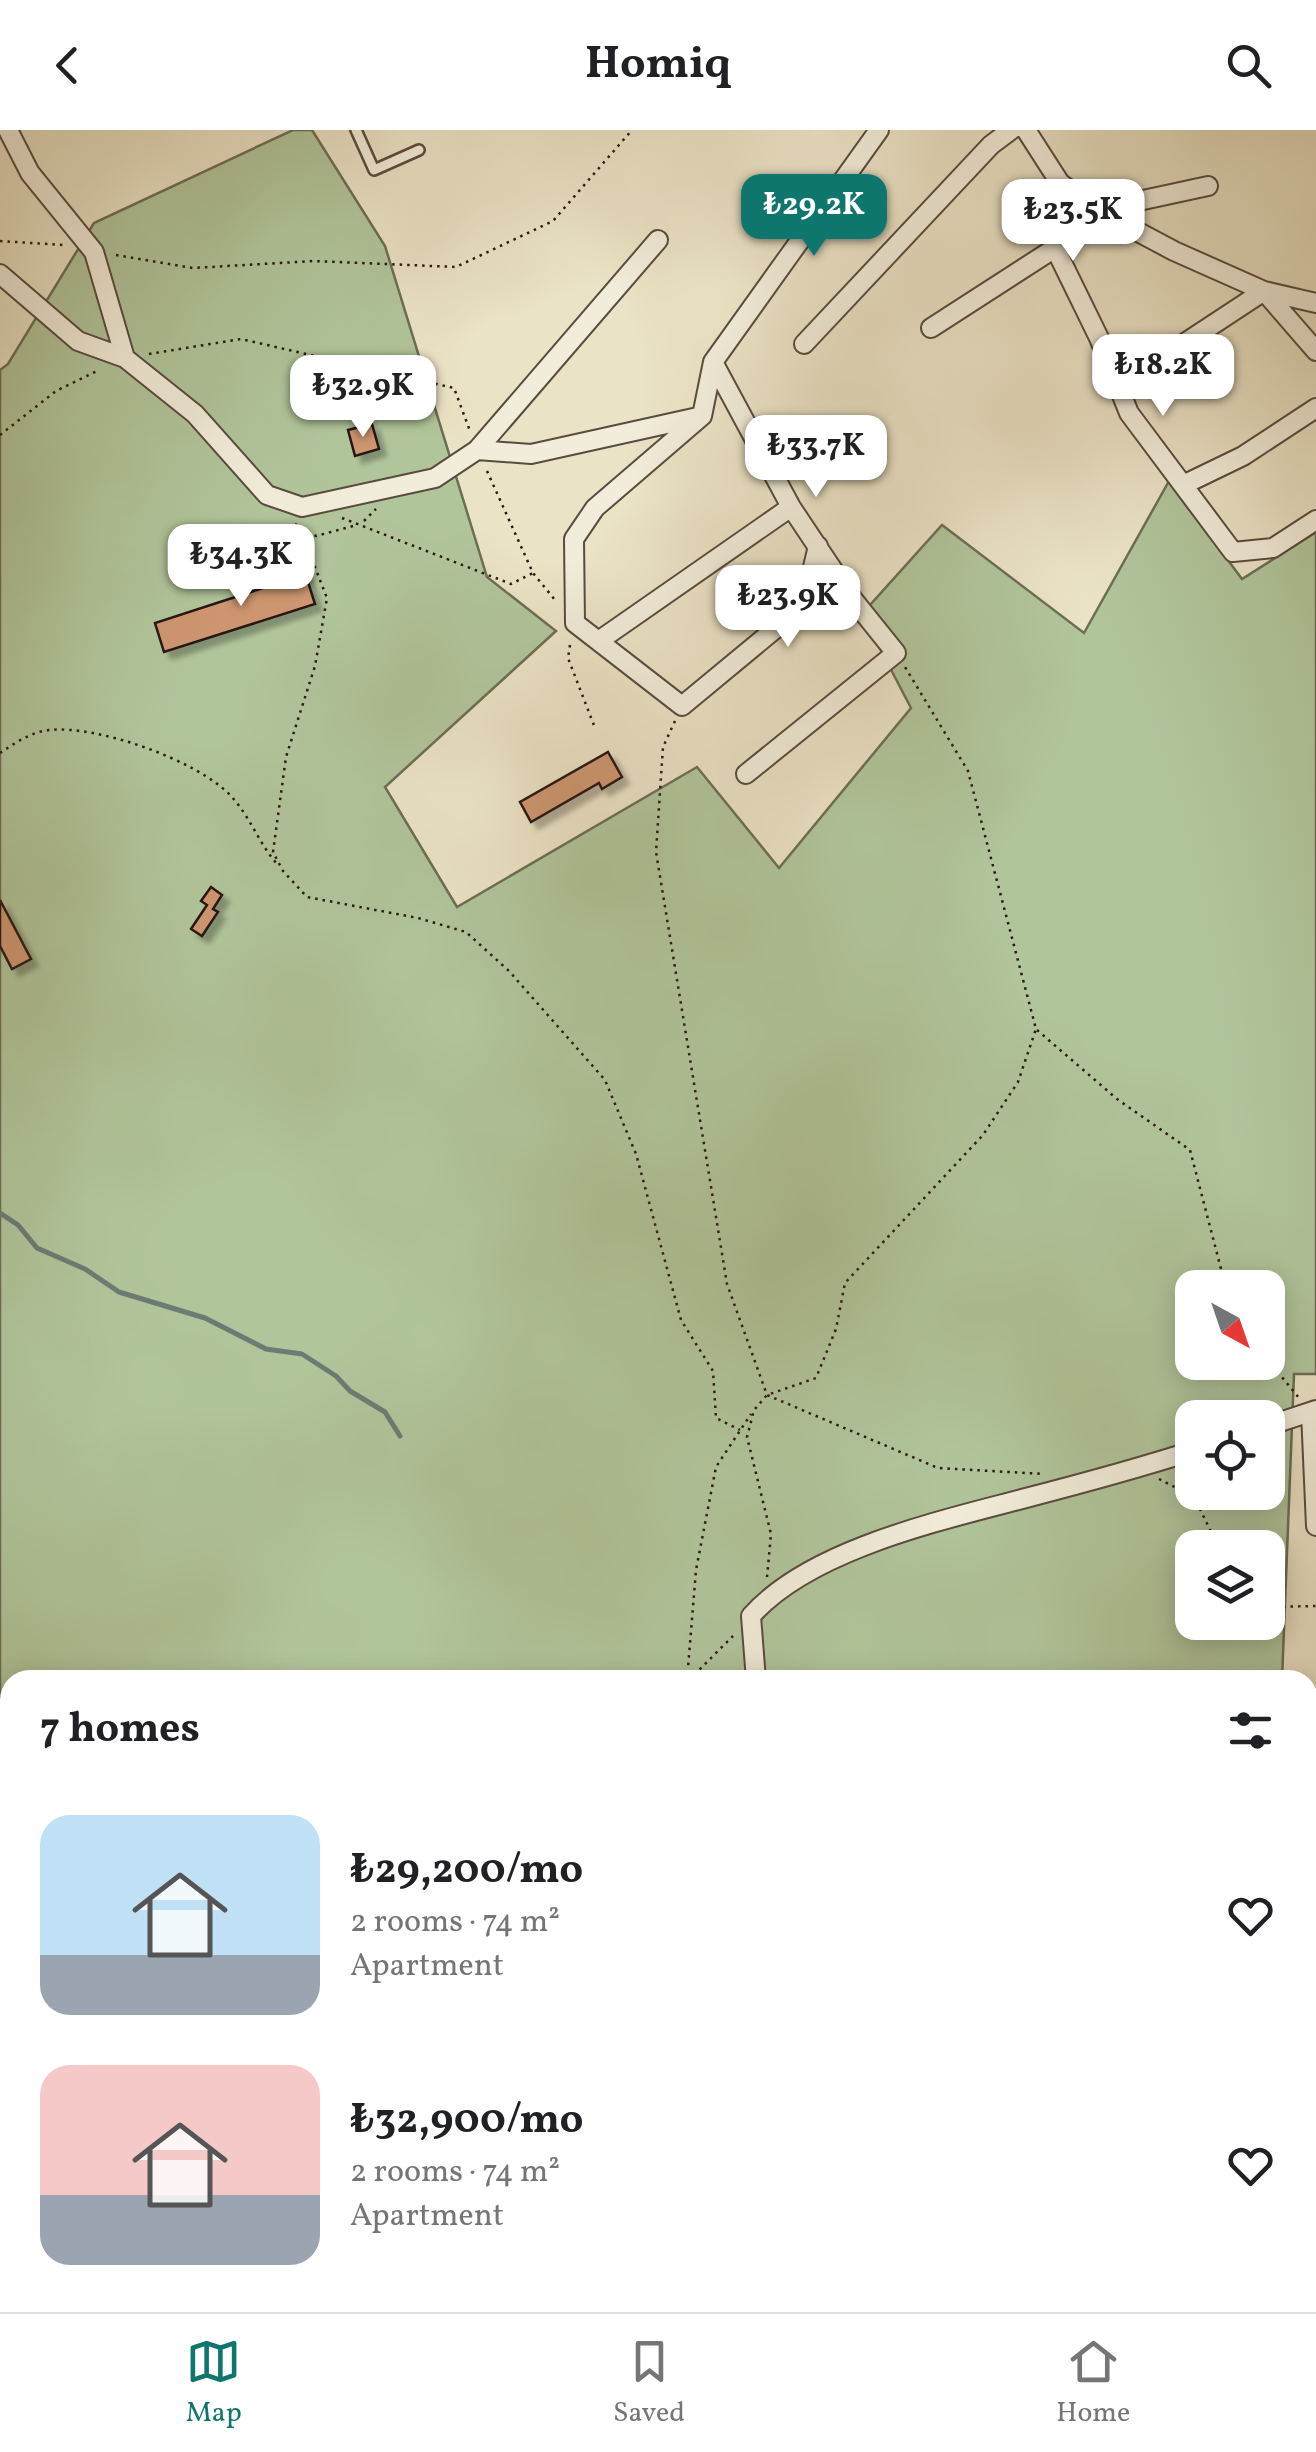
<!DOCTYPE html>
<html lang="en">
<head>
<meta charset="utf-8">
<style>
  body { margin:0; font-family:Vollkorn,serif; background:#f2f2f2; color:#202124; height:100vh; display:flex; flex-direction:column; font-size:38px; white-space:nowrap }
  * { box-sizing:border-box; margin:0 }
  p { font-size:32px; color:#757577 }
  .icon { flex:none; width:55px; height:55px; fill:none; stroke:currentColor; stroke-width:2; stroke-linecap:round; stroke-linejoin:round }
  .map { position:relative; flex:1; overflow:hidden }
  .panel { position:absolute; left:0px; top:1540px; width:1318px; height:642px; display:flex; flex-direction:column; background:#fff; border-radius:30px 30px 0 0; box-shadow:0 5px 25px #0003 }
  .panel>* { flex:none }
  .needle { width:65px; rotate:140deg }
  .tools { position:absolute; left:1175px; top:1140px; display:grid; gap:20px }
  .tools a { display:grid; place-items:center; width:110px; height:110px; border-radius:20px; background:#fff; box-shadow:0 5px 25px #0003; font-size:50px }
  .price { position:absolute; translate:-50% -85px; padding:0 22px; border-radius:20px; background:#fff; color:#222; font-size:32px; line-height:65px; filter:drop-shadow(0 2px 5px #0008) }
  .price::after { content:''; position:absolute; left:50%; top:60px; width:30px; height:22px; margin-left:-15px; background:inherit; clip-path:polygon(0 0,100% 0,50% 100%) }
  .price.selected { background:#0f766e; color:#fff }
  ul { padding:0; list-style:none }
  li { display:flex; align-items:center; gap:30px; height:250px; padding:0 40px }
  li span { display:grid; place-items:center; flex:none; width:280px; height:200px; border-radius:30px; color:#555 }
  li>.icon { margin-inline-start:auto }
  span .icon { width:120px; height:120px; fill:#fffc; stroke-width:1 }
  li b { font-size:42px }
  h2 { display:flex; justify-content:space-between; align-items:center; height:120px; padding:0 40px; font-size:42px }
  header { display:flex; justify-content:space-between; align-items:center; height:130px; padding:0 40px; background:#fff; font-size:45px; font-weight:700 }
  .menu { display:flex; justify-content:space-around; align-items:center; height:140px; border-top:2px solid #e0e0e0; background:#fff; font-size:28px; color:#757577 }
  .menu a { display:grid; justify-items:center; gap:5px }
  .menu .selected { color:#0f766e }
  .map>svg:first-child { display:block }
</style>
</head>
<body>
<header><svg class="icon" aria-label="back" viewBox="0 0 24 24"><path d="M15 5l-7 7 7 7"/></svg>Homiq<svg class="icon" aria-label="search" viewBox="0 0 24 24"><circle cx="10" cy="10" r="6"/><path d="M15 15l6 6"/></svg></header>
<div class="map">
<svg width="1316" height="2182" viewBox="0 0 1316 2182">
  <defs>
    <filter id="shadow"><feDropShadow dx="7" dy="7" stdDeviation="2.5" flood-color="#0004"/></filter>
  </defs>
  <rect width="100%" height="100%" fill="#ebe3c6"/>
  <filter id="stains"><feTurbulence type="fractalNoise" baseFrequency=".002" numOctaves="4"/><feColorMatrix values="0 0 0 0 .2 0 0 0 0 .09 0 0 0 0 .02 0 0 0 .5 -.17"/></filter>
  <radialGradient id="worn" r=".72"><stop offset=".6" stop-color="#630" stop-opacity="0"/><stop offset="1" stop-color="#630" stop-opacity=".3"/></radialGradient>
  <path fill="#b1c59b" stroke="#6c6e56" stroke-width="2.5" fill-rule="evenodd" d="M293,0H312L385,116L487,447L556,501L385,657L457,777L697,637L779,738L911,578L862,484L942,395L1084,503L1169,351L1242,449L1316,402V1244H1294L1282,1550H10V2172H1308V1670L1316,1693V2182H0V240L8,234L94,93ZM1192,1158H1268V1232H1192ZM1192,1288H1268V1362H1192ZM1192,1418H1268V1492H1192Z"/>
  <path fill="#98beb6" stroke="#6b7c74" stroke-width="2.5" d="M10,2033V2172L192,2173L196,2182H0V2040Z"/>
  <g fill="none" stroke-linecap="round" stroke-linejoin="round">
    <path stroke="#6b7c74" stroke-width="5" d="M0,1083L18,1095L37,1118L85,1139L119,1162L205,1188L266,1219L302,1224L336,1246L350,1261L385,1282L400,1306"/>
  </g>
  <path fill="#cd966f" stroke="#281812" stroke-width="2.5" filter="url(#shadow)" d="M372,294L379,319L355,326L348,300Z
    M301,430L315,474L164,522L155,493L263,458L259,444Z
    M608,622L622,647L602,659L599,653L531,692L520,672Z
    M211,757L222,765L213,779L218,782L202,806L191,799L207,775L201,771Z
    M0,770L31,829L12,839L0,816Z"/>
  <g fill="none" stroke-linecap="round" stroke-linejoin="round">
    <defs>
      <path id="service" d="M356,0L374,40L419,20"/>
      <path id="minor" d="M8,0L30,43L94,122L125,228
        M1026,0L1060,53L1097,80L1174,121L1264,161L1316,173
        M1055,118L1099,208L1129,283L1233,422L1273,418L1316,390
        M0,144L78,211L125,228L195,284L267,365L302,377L435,348L477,320L658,110
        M931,198L1055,118L1097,80L1208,56
        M804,214L991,15L1011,0
        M713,232L791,377L851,467L896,523L746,644
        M1118,257L1264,161L1316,221
        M477,320L531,324L698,287
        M1183,355L1243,326L1316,278
        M818,416L804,475L682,576L575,493L574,409L595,378L702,286L713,232L879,0
        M600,510L791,377
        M1311,1282L1316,1396
        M1268,1296L1316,1280
        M756,1550L751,1486C809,1420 939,1391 1022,1369C1080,1354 1136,1339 1192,1321
        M887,2172L890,2182"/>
    </defs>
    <use href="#service" stroke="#594b3f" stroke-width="14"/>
    <use href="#minor" stroke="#594b3f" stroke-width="22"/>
    <path stroke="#281812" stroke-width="2.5" stroke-dasharray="2.5 5" stroke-linecap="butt" d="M0,111L63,115
      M116,125L193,138L314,131L456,137L553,91L632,0
      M149,224L241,209L454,258L470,301
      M0,305L56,261L99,240
      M487,341L533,443L555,470
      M342,388L511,454L533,443
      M364,391L376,379
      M295,394L316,406L357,395
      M309,422L327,468L315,536L286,627L273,722L283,741L307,767L418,788L466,802L509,841L605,950L636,1024L681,1190L713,1241L716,1288L740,1300
      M570,515L568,528L595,598
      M675,591L663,617L656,722L727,1154L767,1265L938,1338L1044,1344
      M0,623C15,613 31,602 49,600C98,595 196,630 230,665C251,687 259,715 279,736
      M1037,900L1117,969L1190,1020L1226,1158
      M1268,1230L1299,1268
      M1159,1349L1194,1367L1219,1418
      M767,1447L771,1404L747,1307L754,1280L767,1265L816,1248L836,1199L845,1153L983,1005L1018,952L1036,899L968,641L905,537
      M1268,1477L1316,1476
      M687,1550L696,1440L716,1337L751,1284
      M689,1550L733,1506
      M0,1846L10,1848
      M0,2019L10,2013
      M352,2182L354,2172"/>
    <use href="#service" stroke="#f2edda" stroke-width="9"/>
    <use href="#minor" stroke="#f2edda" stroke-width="18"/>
  </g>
  <rect width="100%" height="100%" filter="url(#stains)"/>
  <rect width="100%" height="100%" fill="url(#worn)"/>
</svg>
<div class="tools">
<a><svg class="needle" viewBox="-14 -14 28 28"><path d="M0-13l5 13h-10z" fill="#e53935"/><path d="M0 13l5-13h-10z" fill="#757577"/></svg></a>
<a><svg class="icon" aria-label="locate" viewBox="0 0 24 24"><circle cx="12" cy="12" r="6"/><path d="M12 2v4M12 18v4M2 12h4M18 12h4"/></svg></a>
<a><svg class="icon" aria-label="layers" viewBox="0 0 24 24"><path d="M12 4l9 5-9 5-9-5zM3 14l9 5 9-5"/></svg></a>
</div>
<b class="price selected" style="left:814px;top:129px">₺29.2K</b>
<b class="price" style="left:1073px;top:134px">₺23.5K</b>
<b class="price" style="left:1163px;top:289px">₺18.2K</b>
<b class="price" style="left:363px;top:310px">₺32.9K</b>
<b class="price" style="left:816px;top:370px">₺33.7K</b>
<b class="price" style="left:241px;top:479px">₺34.3K</b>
<b class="price" style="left:788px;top:520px">₺23.9K</b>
<section class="panel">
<h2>7 homes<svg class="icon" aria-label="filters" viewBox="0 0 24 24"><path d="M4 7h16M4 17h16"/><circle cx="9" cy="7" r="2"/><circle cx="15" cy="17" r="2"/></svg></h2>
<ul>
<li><span style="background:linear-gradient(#bfe0f5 70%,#9aa5b1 0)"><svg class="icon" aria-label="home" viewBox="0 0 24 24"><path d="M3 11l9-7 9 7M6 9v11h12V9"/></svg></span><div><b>₺29,200/mo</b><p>2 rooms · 74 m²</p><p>Apartment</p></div><svg class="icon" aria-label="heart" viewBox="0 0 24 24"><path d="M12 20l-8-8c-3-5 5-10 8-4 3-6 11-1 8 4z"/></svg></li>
<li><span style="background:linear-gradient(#f6c9c9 65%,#9aa5b1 0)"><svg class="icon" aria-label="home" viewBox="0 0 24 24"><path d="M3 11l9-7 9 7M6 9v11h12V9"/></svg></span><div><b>₺32,900/mo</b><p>2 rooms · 74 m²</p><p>Apartment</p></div><svg class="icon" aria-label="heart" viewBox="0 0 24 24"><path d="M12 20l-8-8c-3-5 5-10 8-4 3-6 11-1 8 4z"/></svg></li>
</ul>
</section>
</div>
<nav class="menu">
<a class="selected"><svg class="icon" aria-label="map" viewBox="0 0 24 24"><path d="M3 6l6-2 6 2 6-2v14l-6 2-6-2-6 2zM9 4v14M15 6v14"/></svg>Map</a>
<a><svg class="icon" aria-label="saved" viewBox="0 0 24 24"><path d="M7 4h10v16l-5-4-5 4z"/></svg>Saved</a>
<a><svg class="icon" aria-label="home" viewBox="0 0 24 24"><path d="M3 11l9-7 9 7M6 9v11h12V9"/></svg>Home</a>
</nav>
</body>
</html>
